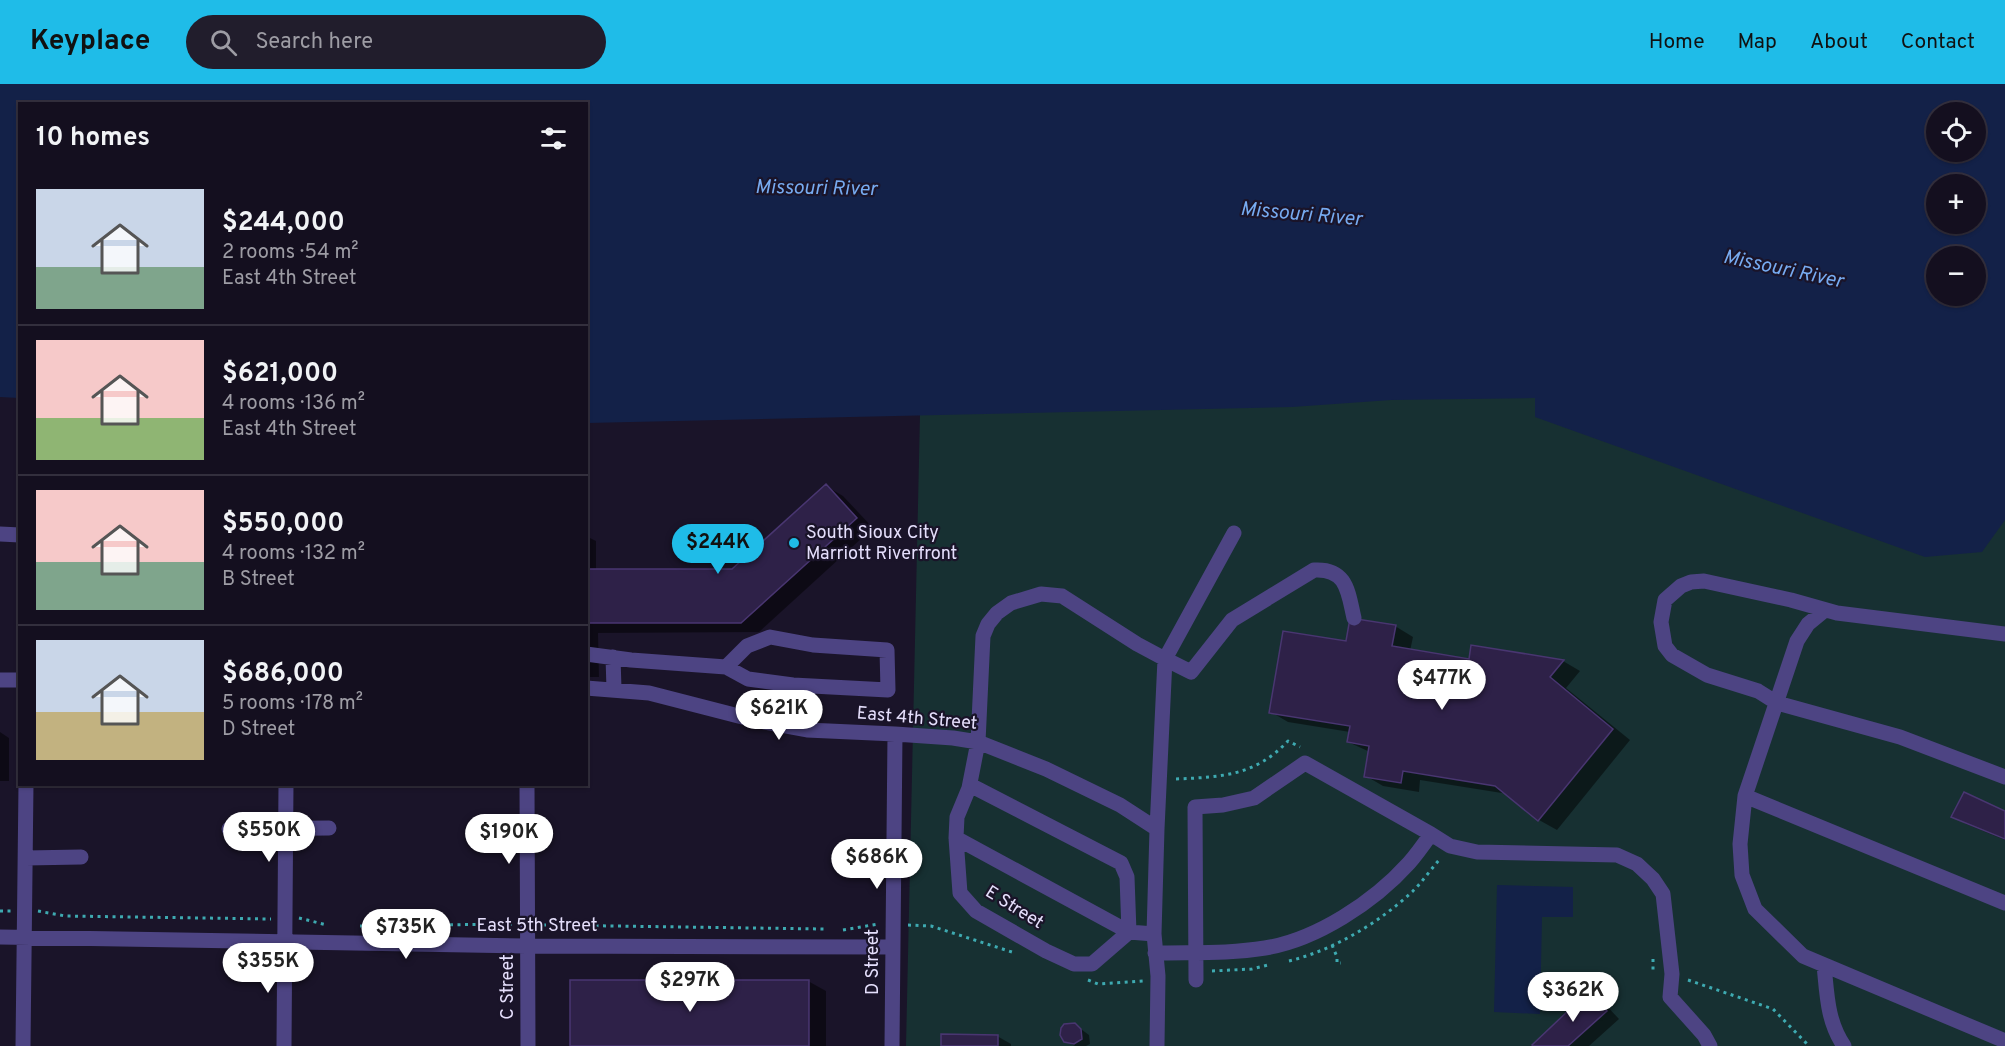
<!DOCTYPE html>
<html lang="en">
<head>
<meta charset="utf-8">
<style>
  body { margin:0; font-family:Overpass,sans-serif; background:#211d2c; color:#f1f3f6; height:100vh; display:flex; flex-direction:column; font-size:22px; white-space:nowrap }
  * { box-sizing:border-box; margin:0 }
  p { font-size:20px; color:#9d9ca4 }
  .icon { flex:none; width:33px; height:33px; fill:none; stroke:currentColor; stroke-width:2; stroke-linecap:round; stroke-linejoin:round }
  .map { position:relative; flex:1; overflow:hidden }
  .panel { position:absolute; left:18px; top:18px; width:570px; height:684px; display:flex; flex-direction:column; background:#140f1f; border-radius:0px; box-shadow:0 2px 4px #0004,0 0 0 2px #332f3d }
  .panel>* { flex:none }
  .tools { position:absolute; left:1926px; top:18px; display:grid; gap:12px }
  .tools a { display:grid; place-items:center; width:60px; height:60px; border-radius:50%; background:#140f1f; box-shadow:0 2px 4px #0004,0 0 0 2px #332f3d; font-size:30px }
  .price { position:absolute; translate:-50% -51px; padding:0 14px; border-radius:21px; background:#fff; color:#222; font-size:20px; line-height:39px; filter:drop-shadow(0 2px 3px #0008) }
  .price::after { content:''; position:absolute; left:50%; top:36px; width:18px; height:14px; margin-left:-9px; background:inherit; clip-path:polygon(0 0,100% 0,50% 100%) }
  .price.current { background:#1fbce8; color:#111 }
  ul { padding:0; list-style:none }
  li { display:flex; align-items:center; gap:18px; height:150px; padding:0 18px }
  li+li { border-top:2px solid #332f3d }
  li span { display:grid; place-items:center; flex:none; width:168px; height:120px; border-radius:0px; color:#555 }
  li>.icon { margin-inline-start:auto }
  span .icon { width:72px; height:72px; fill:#fffc; stroke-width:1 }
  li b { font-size:26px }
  h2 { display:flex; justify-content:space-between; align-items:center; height:72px; padding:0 18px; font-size:26px }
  header { display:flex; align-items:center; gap:36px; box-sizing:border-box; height:84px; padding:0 30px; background:#1fbce8; color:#111 }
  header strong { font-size:28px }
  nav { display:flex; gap:33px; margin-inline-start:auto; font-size:21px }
  .search { width:420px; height:54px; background:#211d2c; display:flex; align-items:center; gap:15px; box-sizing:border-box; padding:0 21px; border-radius:33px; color:#9d9ca4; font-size:22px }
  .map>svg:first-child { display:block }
</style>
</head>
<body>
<header>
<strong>Keyplace</strong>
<div class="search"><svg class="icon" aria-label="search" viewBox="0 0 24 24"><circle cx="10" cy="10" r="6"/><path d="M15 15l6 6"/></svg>Search here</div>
<nav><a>Home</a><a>Map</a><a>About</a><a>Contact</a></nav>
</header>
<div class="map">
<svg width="2005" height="962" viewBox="0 0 2005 962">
  <rect width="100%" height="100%" fill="#1a1429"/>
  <path fill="#173032" d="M1442,233L2005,394V962H906L920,331Z"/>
  <path fill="#132148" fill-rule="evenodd" d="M0,0H2005V436L1982,468L1925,473L1535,333V314L1391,316L1292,323L587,339L586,20H20L19,314L0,313ZM1936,28H1976V68H1936ZM1936,100H1976V140H1936ZM1936,172H1976V212H1936Z
    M1497,801L1573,803V833H1542L1540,930L1494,928Z"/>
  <path fill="#0007" d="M826,402L843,412L873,444L759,548L598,549L599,593H586V452L596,457V487H733Z
    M1395,542L1413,553L1410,567L1470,576L1472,563L1563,577L1580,587L1566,604L1630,656L1557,746L1539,736L1508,710L1420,696L1419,708L1383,702L1366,692L1370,668L1348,658L1350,648L1288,638L1271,628L1347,559Z
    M0,648L9,654V697H0Z
    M2005,728V756L1966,740L1953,733Z
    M808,897L826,907V962H571Z
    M1589,909L1602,917L1619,935L1589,962H1535Z
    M1074,940L1089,951L1090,960L1086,962H1075L1065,957Z
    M997,952L1011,960V962H942Z"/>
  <path fill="#2e2148" stroke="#493671" stroke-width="1.5" d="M826,400L857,434L741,539H586V485H732Z
    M1350,534L1396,541L1392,562L1469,575L1471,561L1564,576L1550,593L1613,645L1538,737L1495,702L1403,687L1401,699L1364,693L1369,662L1347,658L1350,642L1269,629L1283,547L1346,557Z
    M1964,708L2005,727V755L1951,733Z
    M570,896H809V962H570Z
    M1589,907L1607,927L1568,962H1533L1532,961Z
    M1075,939L1081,945L1082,955L1074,960L1064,958L1060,951L1061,944L1064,940Z
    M941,950L998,951V962H941Z"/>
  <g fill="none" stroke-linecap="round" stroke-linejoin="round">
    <path stroke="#3eaab1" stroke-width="3" stroke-dasharray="3 4.5" stroke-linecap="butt" d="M1176,695C1221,693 1255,692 1288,657L1300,663
      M0,827H11
      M38,827L65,832L271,835
      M299,834L327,841
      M543,841L824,845
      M908,841L931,842L1015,869
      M360,842L512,840
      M843,846L878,840
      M1332,861L1337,873V879H1341
      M1653,875V887H1655
      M1289,877C1334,866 1380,838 1413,807C1423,797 1431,785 1440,775
      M1212,887L1252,885L1268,881
      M1088,896L1098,900L1144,897
      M1688,896L1773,925L1809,962"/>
    <path stroke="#4d4483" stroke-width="15" d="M1234,449L1165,575L1191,588L1232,536L1314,486C1347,484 1348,508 1354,534
      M0,450L20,451
      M1825,526L1808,540L1797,557L1745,712L1740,760L1742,791L1755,825L1803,872L2005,957
      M2005,550L1837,529L1791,516L1704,497L1691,498L1681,502L1665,516L1661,538L1665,562L1672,571L1707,591L1758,607L1777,619L1900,653L2005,693
      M586,570L631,576L726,583L748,595L793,601L888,606L887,566L813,561L770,553L747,562L726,583
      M613,573L614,605
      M0,596H20
      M586,604L649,609L754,636L807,646L895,650L953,654L978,658L1046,685L1120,721L1157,745
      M527,700L528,962
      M970,701L1121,779L1127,793L1129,848
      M1745,712L2005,819
      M229,745L329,744
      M956,754L1129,848
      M26,774L81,773
      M1154,850L1129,848L1092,880H1074L1046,867L976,827L960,809L956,754L957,733L969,704L978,658L983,552L988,540L997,529L1011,519L1041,510L1062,512L1137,560L1165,575L1157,745L1154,850L1158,892L1157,962
      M0,853L527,862L893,863
      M1155,869C1192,868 1229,870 1265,864C1316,856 1374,818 1409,779C1417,770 1424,760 1431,750L1450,762L1477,768L1617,771L1637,780L1653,795L1663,810L1672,890L1670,913L1704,951L1710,962
      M1824,881C1827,910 1827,937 1844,962
      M1196,896L1195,723L1223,721L1254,714L1305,679L1431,750
      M23,962L26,700
      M284,962L286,700
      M892,962L895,650"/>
  </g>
  <circle fill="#1fbce8" stroke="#1a1429" stroke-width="2" cx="794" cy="459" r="6"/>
  <g text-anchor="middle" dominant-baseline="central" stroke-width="4.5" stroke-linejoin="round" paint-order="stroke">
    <g font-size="18" fill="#e5dffc" stroke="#1a1429" text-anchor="start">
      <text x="806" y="449">South Sioux City<tspan x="806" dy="21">Marriott Riverfront</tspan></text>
    </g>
    <g font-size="18" fill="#e5dffc" stroke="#1a1429">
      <text transform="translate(917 635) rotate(5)">East 4th Street</text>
      <text transform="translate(1014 824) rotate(32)">E Street</text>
      <text x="537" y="842">East 5th Street</text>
      <text transform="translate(873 878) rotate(-90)">D Street</text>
      <text transform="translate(508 903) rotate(-90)">C Street</text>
    </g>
    <g font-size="20" font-style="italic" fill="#77abf1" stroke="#1a1429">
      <text transform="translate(816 105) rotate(1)">Missouri River</text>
      <text transform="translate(1301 131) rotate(5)">Missouri River</text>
      <text transform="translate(1783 186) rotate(12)">Missouri River</text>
    </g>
  </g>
</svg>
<div class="tools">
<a><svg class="icon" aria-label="locate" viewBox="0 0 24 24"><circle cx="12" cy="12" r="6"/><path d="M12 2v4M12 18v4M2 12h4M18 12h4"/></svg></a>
<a>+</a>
<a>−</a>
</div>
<b class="price current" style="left:718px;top:491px">$244K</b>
<b class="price" style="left:1442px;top:627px">$477K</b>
<b class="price" style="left:779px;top:657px">$621K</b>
<b class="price" style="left:269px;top:779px">$550K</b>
<b class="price" style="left:509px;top:781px">$190K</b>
<b class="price" style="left:877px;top:806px">$686K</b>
<b class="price" style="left:406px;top:876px">$735K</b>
<b class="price" style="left:268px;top:910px">$355K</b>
<b class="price" style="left:690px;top:929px">$297K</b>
<b class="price" style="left:1573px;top:939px">$362K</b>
<section class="panel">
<h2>10 homes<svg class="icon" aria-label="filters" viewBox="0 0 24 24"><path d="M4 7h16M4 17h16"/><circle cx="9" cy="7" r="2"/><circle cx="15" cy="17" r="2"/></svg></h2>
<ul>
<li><span style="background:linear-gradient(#c9d6e8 65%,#7fa58c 0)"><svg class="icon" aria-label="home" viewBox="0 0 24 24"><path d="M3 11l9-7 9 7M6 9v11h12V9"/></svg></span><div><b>$244,000</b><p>2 rooms · 54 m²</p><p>East 4th Street</p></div></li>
<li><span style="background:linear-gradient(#f6c9c9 65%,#8fb573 0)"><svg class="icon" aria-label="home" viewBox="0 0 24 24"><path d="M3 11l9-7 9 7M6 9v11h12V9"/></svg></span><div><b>$621,000</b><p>4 rooms · 136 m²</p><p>East 4th Street</p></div></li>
<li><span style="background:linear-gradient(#f6c9c9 60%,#7fa58c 0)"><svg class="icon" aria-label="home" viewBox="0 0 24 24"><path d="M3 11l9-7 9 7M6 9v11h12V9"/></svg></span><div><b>$550,000</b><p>4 rooms · 132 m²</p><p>B Street</p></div></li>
<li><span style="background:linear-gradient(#c9d6e8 60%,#c2b280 0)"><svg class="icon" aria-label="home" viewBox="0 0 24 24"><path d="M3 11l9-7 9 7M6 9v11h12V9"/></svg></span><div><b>$686,000</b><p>5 rooms · 178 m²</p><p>D Street</p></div></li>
</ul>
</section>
</div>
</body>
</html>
